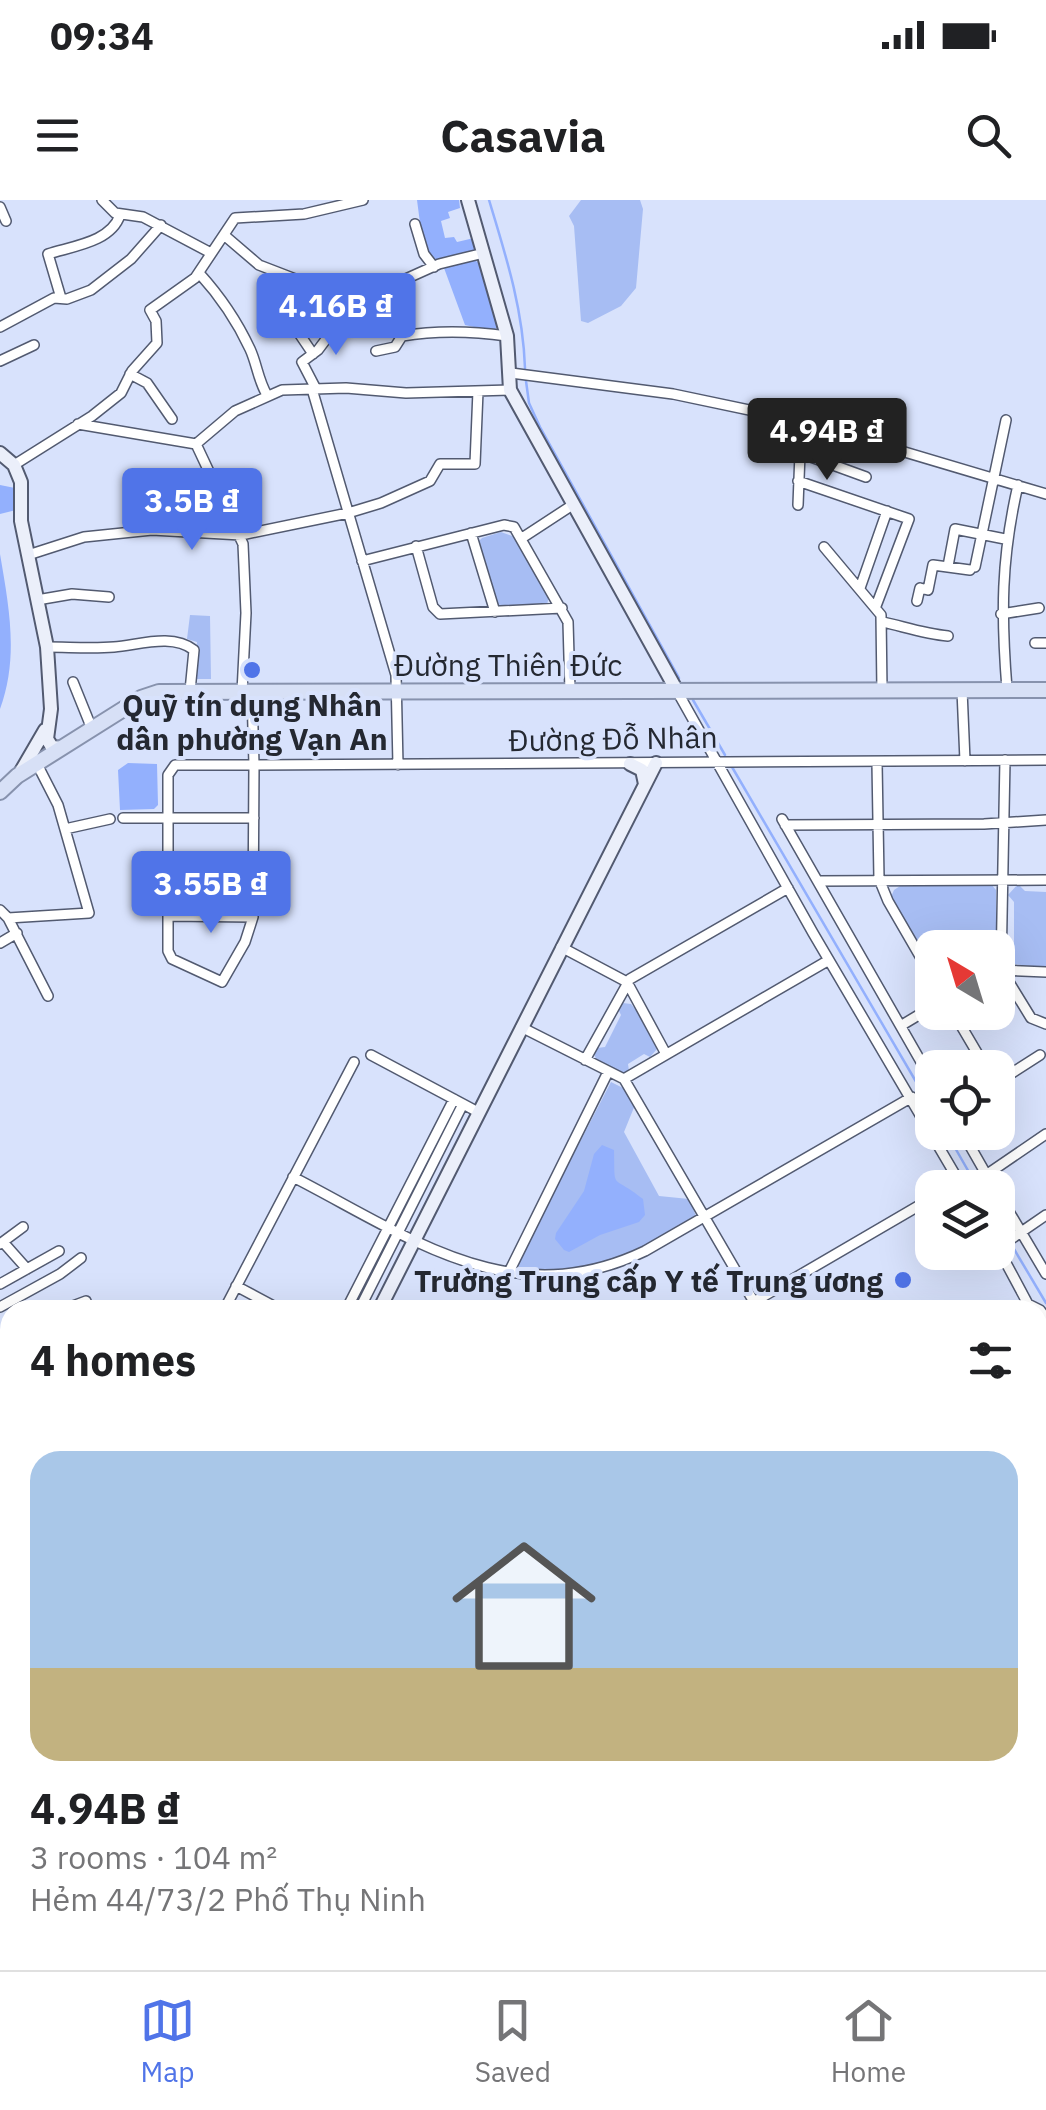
<!DOCTYPE html>
<html lang="en">
<head>
<meta charset="utf-8">
<style>
  body { margin:0; font-family:"IBM Plex Sans",sans-serif; background:#f2f2f2; color:#202124; height:100vh; display:flex; flex-direction:column; font-size:38px; white-space:nowrap }
  * { box-sizing:border-box; margin:0 }
  p { font-size:32px; color:#757577 }
  .icon { flex:none; width:55px; height:55px; fill:none; stroke:currentColor; stroke-width:2; stroke-linecap:round; stroke-linejoin:round }
  .map { position:relative; flex:1; overflow:hidden }
  .panel { position:absolute; left:0px; top:1100px; width:1048px; height:670px; display:flex; flex-direction:column; background:#fff; border-radius:30px 30px 0 0; box-shadow:0 10px 40px #0002 }
  .panel>* { flex:none }
  .needle { width:65px; rotate:322deg }
  .fabs { position:absolute; left:915px; top:730px; display:grid; gap:20px }
  .fabs a { display:grid; place-items:center; width:100px; height:100px; border-radius:20px; background:#fff; box-shadow:0 10px 40px #0002; font-size:50px }
  .price { position:absolute; translate:-50% -85px; padding:0 22px; border-radius:10px; background:#5074e8; color:#fff; font-size:32px; line-height:65px; filter:drop-shadow(0 2px 5px #0008) }
  .price::after { content:''; position:absolute; left:50%; top:60px; width:30px; height:22px; margin-left:-15px; background:inherit; clip-path:polygon(0 0,100% 0,50% 100%) }
  .price.active { background:#222; color:#fff }
  ul { padding:0; list-style:none }
  li { display:grid; align-content:center; gap:20px; height:530px; padding:0 30px }
  li+li { border-top:2px solid #e0e0e0 }
  li span { display:grid; place-items:center; height:310px; border-radius:30px; color:#555 }
  li>.icon { margin-inline-start:auto }
  span .icon { width:180px; height:180px; fill:#fffc; stroke-width:1 }
  li b { font-size:42px }
  h2 { display:flex; justify-content:space-between; align-items:center; height:120px; padding:0 30px; font-size:42px }
  .status { display:flex; justify-content:space-between; align-items:center; height:70px; padding:0 50px; background:#fff; direction:ltr }
  .status svg { height:28px; fill:currentColor }
  header { display:flex; justify-content:space-between; align-items:center; height:130px; padding:0 30px; background:#fff; font-size:45px; font-weight:700 }
  .dock { display:flex; justify-content:space-around; align-items:center; height:140px; border-top:2px solid #e0e0e0; background:#fff; font-size:28px; color:#757577 }
  .dock a { display:grid; justify-items:center; gap:5px }
  .dock .active { color:#5074e8 }
  .map>svg:first-child { display:block }
</style>
</head>
<body>
<div class="status"><b>09:34</b><svg viewBox="0 0 49 12"><path d="M0 12V9h3v3zM5 12V6h3v6zM10 12V3h3v9zM15 12V0h3v12zM26 1h20v11H26zM47 4h2v5h-2z"/></svg></div>
<header><svg class="icon" aria-label="menu" viewBox="0 0 24 24"><path d="M4 6h16M4 12h16M4 18h16"/></svg>Casavia<svg class="icon" aria-label="search" viewBox="0 0 24 24"><circle cx="10" cy="10" r="6"/><path d="M15 15l6 6"/></svg></header>
<div class="map">
<svg width="1046" height="1770" viewBox="0 0 1046 1770">
  <rect width="100%" height="100%" fill="#d8e2fc"/>
  <path fill="#a7bdf3" d="M581,0H640L643,9L636,88L621,106L588,123L581,121L574,26L569,16Z
    M501,332L515,337L549,396L547,405L499,407L478,342L482,338Z
    M190,415L210,416L211,479H195L197,442L187,439Z
    M903,684H991L996,690V747L932,748V770L891,697L894,690Z
    M1018,684L1025,691L1046,692V768L1013,764L1007,758L1014,751V702L1008,695Z
    M623,803L631,804L636,810L657,849L650,857L644,854L628,864L629,871L621,874L597,861L594,854L597,848L605,847L621,815L617,807Z
    M611,882L625,889L635,905L624,932L659,996L689,999L696,1016C643,1053 585,1075 520,1070L518,1064L526,1046Z
    M199,1760H278L272,1770H204Z"/>
  <path fill="#93b0fd" d="M417,0H459L460,8L448,12L450,18L441,21L445,38L454,37L457,42L474,38L477,50L434,62L423,46Z
    M474,60L483,65L498,127L492,131L465,125L444,68Z
    M0,285L15,288L16,310L0,314Z
    M0,354C9,407 19,457 0,509Z
    M128,563L157,564L158,605L154,609L120,610L118,570Z
    M602,945L614,950C615,993 611,973 643,999L645,1015L639,1022L600,1035L569,1052L564,1050L555,1039L556,1033L584,991L594,954Z
    M0,1234L10,1246V1304L0,1296Z
    M667,1760H724L713,1770H658Z"/>
  <g fill="none" stroke-linecap="round" stroke-linejoin="round">
    <path stroke="#93b0fd" stroke-width="2.5" d="M489,0C506,56 523,109 525,168
      M526,181L529,203L540,227L679,478
      M693,500L725,555
      M732,567L932,909
      M946,932L978,988
      M998,1021L1007,1037
      M1011,1044L1046,1103
      M1038,1579L1046,1569
      M970,1760L974,1770"/>
    <defs>
      <path id="street" d="M102,0L115,13L143,17L211,53
        M0,7L6,21
        M415,24L424,54L434,67
        M224,35L259,65L342,97L390,86L439,64L484,53
        M199,73C219,95 237,121 250,149C257,164 258,180 267,195
        M61,98L48,54C73,46 111,42 120,15
        M290,120L313,154
        M0,127L54,98L67,99L91,90L131,59L161,25
        M376,151L395,147L402,136C437,130 472,131 507,136
        M0,161L34,145
        M511,173L673,194L797,220L1046,294
        M130,174L147,183L172,219
        M312,189L396,475L398,565
        M316,189L302,162L318,150L339,122
        M797,220L800,253L798,305
        M78,224L196,244
        M196,244L235,211L282,190L346,188L406,193L510,190
        M196,244L243,344L246,413L242,492
        M800,253L866,277
        M14,265L92,216L121,193L132,171L157,143L156,121L150,110L195,78L235,18L304,14L363,0
        M798,281L909,319L876,406
        M471,333L495,412
        M522,338L574,304
        M416,346L433,407L440,414L562,408
        M824,347L881,415L882,491
        M28,355L84,337L152,330L241,335L348,313L381,303L430,281L440,264H475L478,191
        M362,361L504,325L514,327L568,422L570,491
        M948,366L955,329L1005,339
        M975,367L1006,220
        M860,388L887,311
        M37,400L72,394L109,397
        M917,401L920,388L928,390L933,365L970,370
        M1001,414L1039,408
        M883,422C905,427 925,434 948,436
        M1035,443H1046
        M47,447C69,447 92,449 114,447C139,445 172,433 194,450L190,491
        M73,482L92,529
        M1007,489C1001,414 1001,359 1018,285
        M962,490L965,561
        M677,491L813,733L963,988
        M252,493L254,565L1046,560
        M1005,560L1001,769L1031,818L1046,824
        M877,563L879,679L888,701L932,777
        M175,565H254L253,717L245,742L222,782L172,759L168,751V575Z
        M123,618H254
        M782,619L932,881
        M785,625L984,624L1046,620
        M65,629L110,619
        M818,681L1046,680
        M0,710L8,718L89,713L58,605L37,564
        M170,716L253,717
        M8,718L48,796
        M0,743L17,733
        M561,747L627,782L666,854
        M1000,770L1046,772
        M953,812L986,868
        M902,825L932,807
        M521,827L624,879L754,1102
        M371,855L478,912
        M585,860L630,779L788,688
        M624,879L829,760
        M998,882L1040,855
        M962,932L994,988
        M986,975L1046,934
        M293,977C410,1037 511,1115 645,1051L912,897
        M998,993L1046,1074
        M1046,1015L998,1048L1028,1104L1040,1110L1046,1118
        M3,1042L27,1069
        M0,1044L23,1027
        M508,1074L608,872
        M0,1084L59,1051
        M236,1086L281,1110
        M0,1107L60,1074L81,1058
        M62,1110L86,1101
        M224,1110L354,862
        M346,1110L454,899
        M359,1110L463,904
        M740,1110L932,998
        M1038,1444L1046,1437
        M1038,1530L1046,1515
        M1038,1616L1046,1619
        M135,1760L136,1770
        M194,1760L198,1770
        M294,1760L302,1770
        M580,1760L590,1770
        M875,1760L885,1770
        M956,1760L961,1770
        M277,1770L289,1760"/>
      <path id="secondary" d="M468,0L507,136L510,190L677,491
        M0,253L14,265L21,282V321L47,447L51,509L47,539L52,547L62,548
        M630,564L642,570L645,584
        M20,573L45,530
        M379,1110L656,563
        M0,1149L10,1157
        M1038,1306L1046,1300
        M0,1326L10,1335
        M16,1770L25,1760
        M646,1770L656,1760
        M748,1770L758,1760"/>
      <path id="primary" d="M0,592L17,576L141,498L159,492L1046,490"/>
    </defs>
    <use href="#street" stroke="#525a70" stroke-width="12"/>
    <use href="#secondary" stroke="#525a70" stroke-width="16"/>
    <use href="#primary" stroke="#8792ad" stroke-width="18"/>
    <use href="#street" stroke="#fff" stroke-width="9"/>
    <use href="#secondary" stroke="#ebeffa" stroke-width="12"/>
    <use href="#primary" stroke="#d7e0f6" stroke-width="14"/>
  </g>
  <g fill="#5074e8" stroke="#d8e2fc" stroke-width="4">
    <circle cx="252" cy="470" r="10"/>
    <circle cx="903" cy="1080" r="10"/>
  </g>
  <g text-anchor="middle" dominant-baseline="central" stroke-width="8" stroke-linejoin="round" paint-order="stroke">
    <g font-size="30" fill="#242831" stroke="#d8e2fc">
      <text x="508" y="464">Đường Thiên Đức</text>
      <text transform="translate(613 538) rotate(-1)">Đường Đỗ Nhân</text>
    </g>
    <g font-size="30" font-weight="bold" fill="#242831" stroke="#d8e2fc">
      <text x="252" y="504">Quỹ tín dụng Nhân<tspan x="252" dy="34">dân phường Vạn An</tspan></text>
      <text x="883" y="1080" text-anchor="end">Trường Trung cấp Y tế Trung ương</text>
    </g>
  </g>
</svg>
<div class="fabs">
<a><svg class="needle" viewBox="-14 -14 28 28"><path d="M0-13l5 13h-10z" fill="#e53935"/><path d="M0 13l5-13h-10z" fill="#757577"/></svg></a>
<a><svg class="icon" aria-label="locate" viewBox="0 0 24 24"><circle cx="12" cy="12" r="6"/><path d="M12 2v4M12 18v4M2 12h4M18 12h4"/></svg></a>
<a><svg class="icon" aria-label="layers" viewBox="0 0 24 24"><path d="M12 4l9 5-9 5-9-5zM3 14l9 5 9-5"/></svg></a>
</div>
<b class="price" style="left:336px;top:158px">4.16B ₫</b>
<b class="price active" style="left:827px;top:283px">4.94B ₫</b>
<b class="price" style="left:192px;top:353px">3.5B ₫</b>
<b class="price" style="left:211px;top:736px">3.55B ₫</b>
<section class="panel">
<h2>4 homes<svg class="icon" aria-label="filters" viewBox="0 0 24 24"><path d="M4 7h16M4 17h16"/><circle cx="9" cy="7" r="2"/><circle cx="15" cy="17" r="2"/></svg></h2>
<ul>
<li><span style="background:linear-gradient(#a9c7e8 70%,#c2b280 0)"><svg class="icon" aria-label="home" viewBox="0 0 24 24"><path d="M3 11l9-7 9 7M6 9v11h12V9"/></svg></span><div><b>4.94B ₫</b><p>3 rooms · 104 m²</p><p>Hẻm 44/73/2 Phố Thụ Ninh</p></div></li>
</ul>
</section>
</div>
<nav class="dock">
<a class="active"><svg class="icon" aria-label="map" viewBox="0 0 24 24"><path d="M3 6l6-2 6 2 6-2v14l-6 2-6-2-6 2zM9 4v14M15 6v14"/></svg>Map</a>
<a><svg class="icon" aria-label="saved" viewBox="0 0 24 24"><path d="M7 4h10v16l-5-4-5 4z"/></svg>Saved</a>
<a><svg class="icon" aria-label="home" viewBox="0 0 24 24"><path d="M3 11l9-7 9 7M6 9v11h12V9"/></svg>Home</a>
</nav>
</body>
</html>
